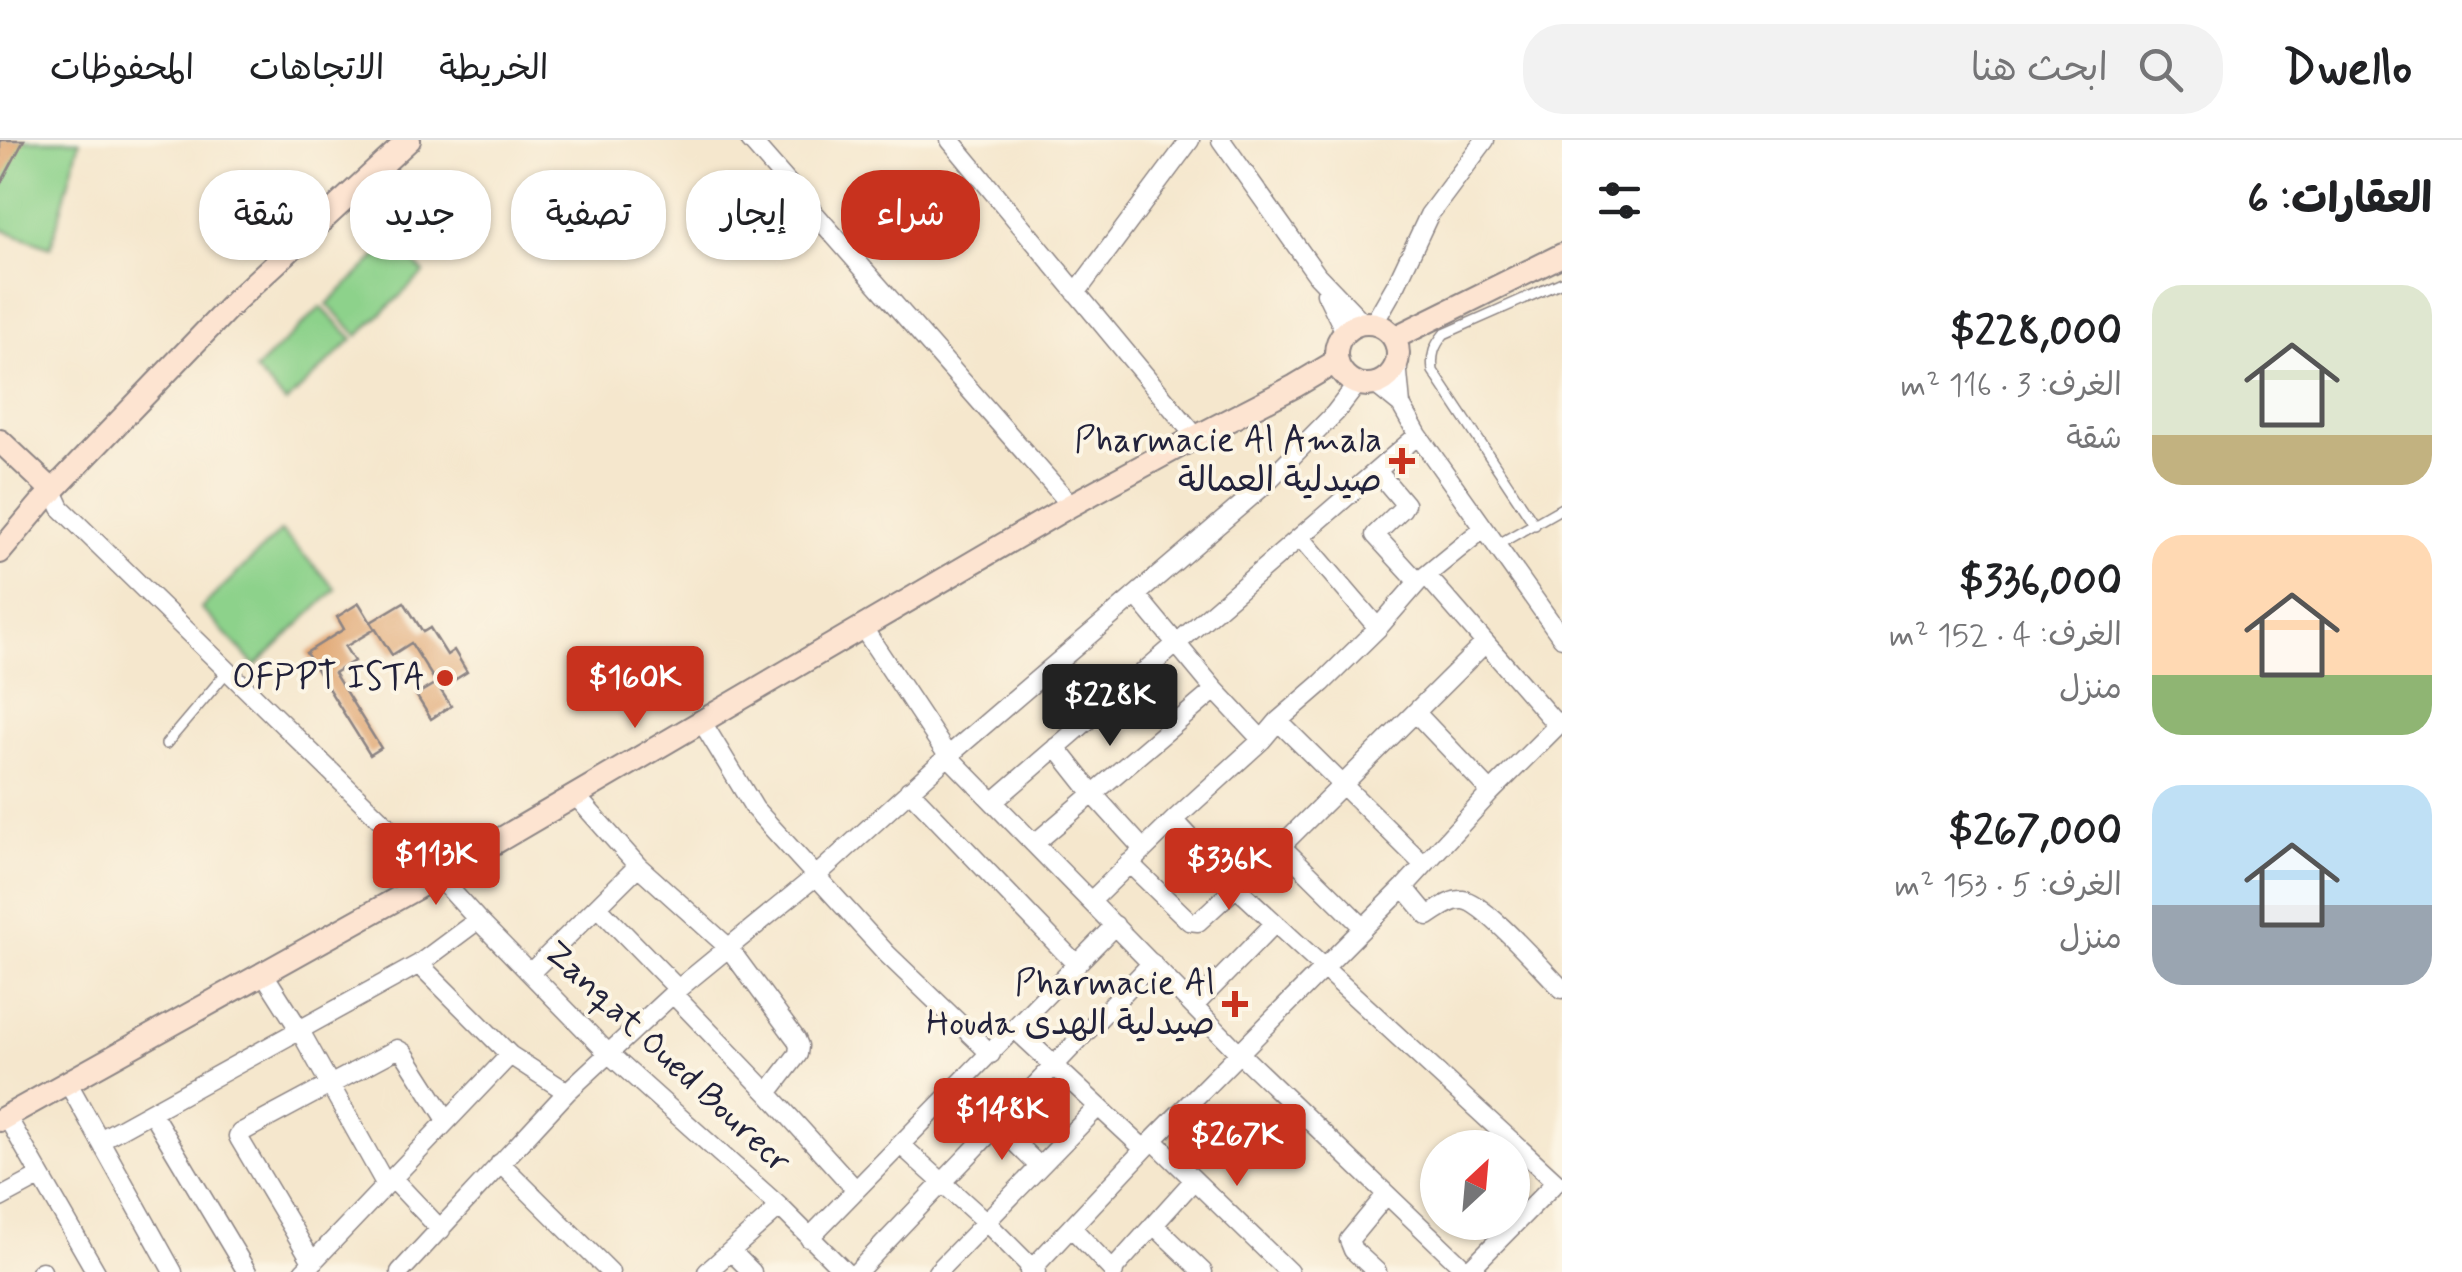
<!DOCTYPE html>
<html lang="ar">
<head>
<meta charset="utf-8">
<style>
  body { margin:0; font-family:Mynerve,"Playpen Sans Arabic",sans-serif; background:#f2f2f2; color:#202124; direction:rtl; height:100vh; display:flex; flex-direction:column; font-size:38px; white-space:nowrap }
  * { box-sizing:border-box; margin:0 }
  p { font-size:32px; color:#757577 }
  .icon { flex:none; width:55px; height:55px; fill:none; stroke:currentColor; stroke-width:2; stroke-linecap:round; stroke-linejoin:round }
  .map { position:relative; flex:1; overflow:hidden; direction:ltr }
  .side { display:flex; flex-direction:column; background:#fff; width:900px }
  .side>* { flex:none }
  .top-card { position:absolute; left:30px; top:30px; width:950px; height:90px; direction:rtl; display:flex; gap:20px }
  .needle { width:65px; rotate:26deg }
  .fabs { position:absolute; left:1420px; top:990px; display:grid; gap:20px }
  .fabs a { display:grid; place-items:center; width:110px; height:110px; border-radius:50%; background:#fff; box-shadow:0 2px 8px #0004; font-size:50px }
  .price { position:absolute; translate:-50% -85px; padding:0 22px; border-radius:10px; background:#c8321e; color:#fff; font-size:32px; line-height:65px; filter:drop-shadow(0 2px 5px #0008) }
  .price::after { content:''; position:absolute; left:50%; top:60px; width:30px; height:22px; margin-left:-15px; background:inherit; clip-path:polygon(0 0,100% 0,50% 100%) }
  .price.current { background:#222; color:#fff }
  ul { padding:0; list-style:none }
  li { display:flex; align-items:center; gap:30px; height:250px; padding:0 30px }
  li span { display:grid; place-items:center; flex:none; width:280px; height:200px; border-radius:30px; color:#555 }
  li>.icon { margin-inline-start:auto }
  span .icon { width:120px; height:120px; fill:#fffc; stroke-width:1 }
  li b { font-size:42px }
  h2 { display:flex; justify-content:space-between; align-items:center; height:120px; padding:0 30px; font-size:42px }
  .pill { padding:0 35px; border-radius:40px; background:#fff; box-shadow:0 2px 8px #0004; font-size:35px; line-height:90px }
  .pill.current { background:#c8321e; color:#fff }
  header { display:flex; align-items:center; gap:60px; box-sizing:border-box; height:140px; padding:0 50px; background:#fff; border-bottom:2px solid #e0e0e0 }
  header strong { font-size:48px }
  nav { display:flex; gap:55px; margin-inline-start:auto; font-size:35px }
  .search { width:700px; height:90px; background:#f2f2f2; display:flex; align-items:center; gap:25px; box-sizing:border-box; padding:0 35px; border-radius:40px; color:#757577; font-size:38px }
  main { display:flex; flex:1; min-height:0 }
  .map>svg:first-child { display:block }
</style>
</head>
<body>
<header>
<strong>Dwello</strong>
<div class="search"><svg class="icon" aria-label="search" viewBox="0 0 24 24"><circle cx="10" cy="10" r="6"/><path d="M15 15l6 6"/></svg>ابحث هنا</div>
<nav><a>الخريطة</a><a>الاتجاهات</a><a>المحفوظات</a></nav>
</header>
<main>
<section class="side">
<h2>العقارات: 6<svg class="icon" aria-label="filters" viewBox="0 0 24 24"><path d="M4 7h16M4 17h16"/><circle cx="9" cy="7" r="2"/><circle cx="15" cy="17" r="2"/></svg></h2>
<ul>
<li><span style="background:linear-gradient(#dfe7d0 75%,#c2b280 0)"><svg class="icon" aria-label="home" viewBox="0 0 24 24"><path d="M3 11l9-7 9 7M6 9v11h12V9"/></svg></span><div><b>$228,000</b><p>الغرف: 3 · 116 m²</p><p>شقة</p></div></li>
<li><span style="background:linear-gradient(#ffd9b3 70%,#8fb573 0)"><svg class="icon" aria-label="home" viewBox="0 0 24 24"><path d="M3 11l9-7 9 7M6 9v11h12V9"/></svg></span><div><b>$336,000</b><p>الغرف: 4 · 152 m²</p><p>منزل</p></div></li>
<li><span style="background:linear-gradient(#bfe0f5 60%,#9aa5b1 0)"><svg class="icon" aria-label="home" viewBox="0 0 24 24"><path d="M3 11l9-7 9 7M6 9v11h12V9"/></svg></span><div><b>$267,000</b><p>الغرف: 5 · 153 m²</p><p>منزل</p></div></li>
</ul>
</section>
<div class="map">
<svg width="1562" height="1132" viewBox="0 0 1562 1132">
  <rect width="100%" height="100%" fill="#fcf5e5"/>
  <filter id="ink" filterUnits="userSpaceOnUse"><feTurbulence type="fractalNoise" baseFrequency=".01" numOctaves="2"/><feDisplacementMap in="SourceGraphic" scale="20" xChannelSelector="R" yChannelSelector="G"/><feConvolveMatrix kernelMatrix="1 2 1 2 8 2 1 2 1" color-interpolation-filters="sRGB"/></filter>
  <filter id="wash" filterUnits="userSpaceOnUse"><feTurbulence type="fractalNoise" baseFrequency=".0048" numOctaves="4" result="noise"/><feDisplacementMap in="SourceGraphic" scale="40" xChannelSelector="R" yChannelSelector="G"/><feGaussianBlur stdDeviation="2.25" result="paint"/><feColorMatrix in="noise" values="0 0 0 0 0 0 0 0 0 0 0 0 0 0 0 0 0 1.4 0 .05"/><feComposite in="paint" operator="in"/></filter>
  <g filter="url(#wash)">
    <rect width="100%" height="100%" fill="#f5e7cd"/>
    <path fill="#8dd28b" stroke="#587a63" stroke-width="2.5" d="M0,0H80L51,107L0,89Z
      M393,101L424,133L358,196L327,164Z
      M321,167L353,199L286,263L255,230Z
      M281,391L336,449L256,526L201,468Z"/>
    <g id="blocks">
      <path fill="#dd9d65" d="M0,0H24L0,45Z
        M404,462L423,492L430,488L447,515L454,510L467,532L440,549L411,503L392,515L371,482Z
        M359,463L375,489L345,507L354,521L334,533L381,608L370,615L306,513L344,489L337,477Z
        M436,543L451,566L431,579L416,555Z"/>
    </g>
  </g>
  <g filter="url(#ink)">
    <use href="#blocks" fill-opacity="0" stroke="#8c8484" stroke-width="2.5"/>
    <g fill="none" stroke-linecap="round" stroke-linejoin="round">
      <defs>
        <path id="lane" d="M1535,385L1433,231C1431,215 1434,206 1444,194L1562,142
          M1497,405L1562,368
          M166,604L227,532"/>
        <path id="street" d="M750,0L1071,365
          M950,0L1196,297
          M1221,0L1317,135L1363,183
          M1076,153L1190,0
          M1326,153L1345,192
          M1374,183L1397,143L1429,75L1485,0
          M1397,222L1401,265
          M1375,244L1401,265L1418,295L1562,498
          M1377,331L1405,364L1402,369L1375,395L1418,442
          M53,351L61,368L438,736L478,780L608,913L780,1067L845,1132
          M1301,398L1378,488
          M1427,436L1557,585
          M1136,455L1215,550L1262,600
          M863,488L948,616L1239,913L1468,1132
          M1416,573L1491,652
          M1278,581L1423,724
          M702,582L755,669L887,814L991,914
          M1056,607L1094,655L1143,709
          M909,650L1077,825
          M576,656L638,726L728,807L796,899L799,906L798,914L768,953
          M993,662L1418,295
          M1174,680L1237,748L1556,1042L1467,1132
          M1034,704L1215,550
          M1281,706L1363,787
          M1129,723L1189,781L1198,782L1281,706L1485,503
          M1404,747L1428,776C1438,770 1450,759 1463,760C1484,762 1544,831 1562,849
          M1091,761L1174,680L1262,600L1278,581L1322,543L1378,488L1418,442L1484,388
          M598,767L678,849
          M419,824L510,915L567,952
          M530,833L638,726
          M264,834L299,889L386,1045
          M673,854L768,953L856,1050
          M1194,866L1275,783
          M1015,889L1144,1009
          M68,943L173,1132
          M152,973L247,1132
          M7,977L96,1132
          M998,986L1039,1026
          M100,1000L419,824L478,780
          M1153,1000L1289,1132
          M901,1005L986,1082L1036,1132
          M500,1023L610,1132
          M392,1038L441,1090
          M0,1058L41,1036
          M1154,1085L1203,1132
          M1071,1087L1114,1132
          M809,1098L1115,785
          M731,1111L752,1132
          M313,1123L240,1000L238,996L240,993L397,909L404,913L447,980
          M1112,1131L1194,1040
          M40,1132L42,1131
          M303,1132L510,915
          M400,1132L567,952L678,849L816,736L948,616L1261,348L1335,273L1358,243
          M707,1132L780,1067
          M857,1132L1152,823
          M937,1132L1098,967
          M1029,1132L1153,1000L1404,747L1491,652L1562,581
          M1377,1132L1353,1110L1349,1100L1386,1055"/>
        <path id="secondary" d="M1336 214a31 31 0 1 1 62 0a31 31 0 1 1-62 0Z
          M1394,198L1562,115
          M0,301L53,351
          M0,412L42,362L236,160L409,0
          M0,980L438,736L1071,365L1196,297L1295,246L1337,221"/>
      </defs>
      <use href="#lane" stroke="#8c8484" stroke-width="12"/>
      <use href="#street" stroke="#8c8484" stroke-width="21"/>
      <use href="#secondary" stroke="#8c8484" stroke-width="26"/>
      <use href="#lane" stroke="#fff" stroke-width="9"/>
      <use href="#street" stroke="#fff" stroke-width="18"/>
      <use href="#secondary" stroke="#fde4d1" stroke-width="22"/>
    </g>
  </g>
  <g fill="#c8321e" stroke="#fcf5e5" stroke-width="4">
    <path d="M1397 306h10v10h10v10h-10v10h-10v-10h-10v-10h10z"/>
    <circle cx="445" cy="538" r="10"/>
    <path d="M1230 849h10v10h10v10h-10v10h-10v-10h-10v-10h10z"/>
  </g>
  <g text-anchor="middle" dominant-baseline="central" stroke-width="8" stroke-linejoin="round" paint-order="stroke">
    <g font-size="35" fill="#22223b" stroke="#fcf5e5" text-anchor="end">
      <text x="1382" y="301">Pharmacie Al Amala<tspan x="1382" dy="40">صيدلية العمالة</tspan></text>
      <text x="425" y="538">OFPPT ISTA</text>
      <text x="1215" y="844">Pharmacie Al<tspan x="1215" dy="40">Houda صيدلية الهدى</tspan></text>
    </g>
    <g font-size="35" fill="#22223b" stroke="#fcf5e5">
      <text transform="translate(667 917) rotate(43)">Zanqat Oued Bourecr</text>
    </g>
  </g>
</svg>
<div class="fabs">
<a><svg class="needle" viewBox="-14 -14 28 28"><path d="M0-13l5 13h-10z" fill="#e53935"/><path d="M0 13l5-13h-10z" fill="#757577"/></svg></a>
</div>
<b class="price" style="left:635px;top:591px">$160K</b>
<b class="price current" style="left:1110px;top:609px">$228K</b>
<b class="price" style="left:436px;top:768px">$113K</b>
<b class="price" style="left:1229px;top:773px">$336K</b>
<b class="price" style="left:1002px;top:1023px">$148K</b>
<b class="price" style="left:1237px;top:1049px">$267K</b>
<div class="top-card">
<a class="pill current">شراء</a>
<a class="pill">إيجار</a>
<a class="pill">تصفية</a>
<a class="pill">جديد</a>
<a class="pill">شقة</a>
</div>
</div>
</main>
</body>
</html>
